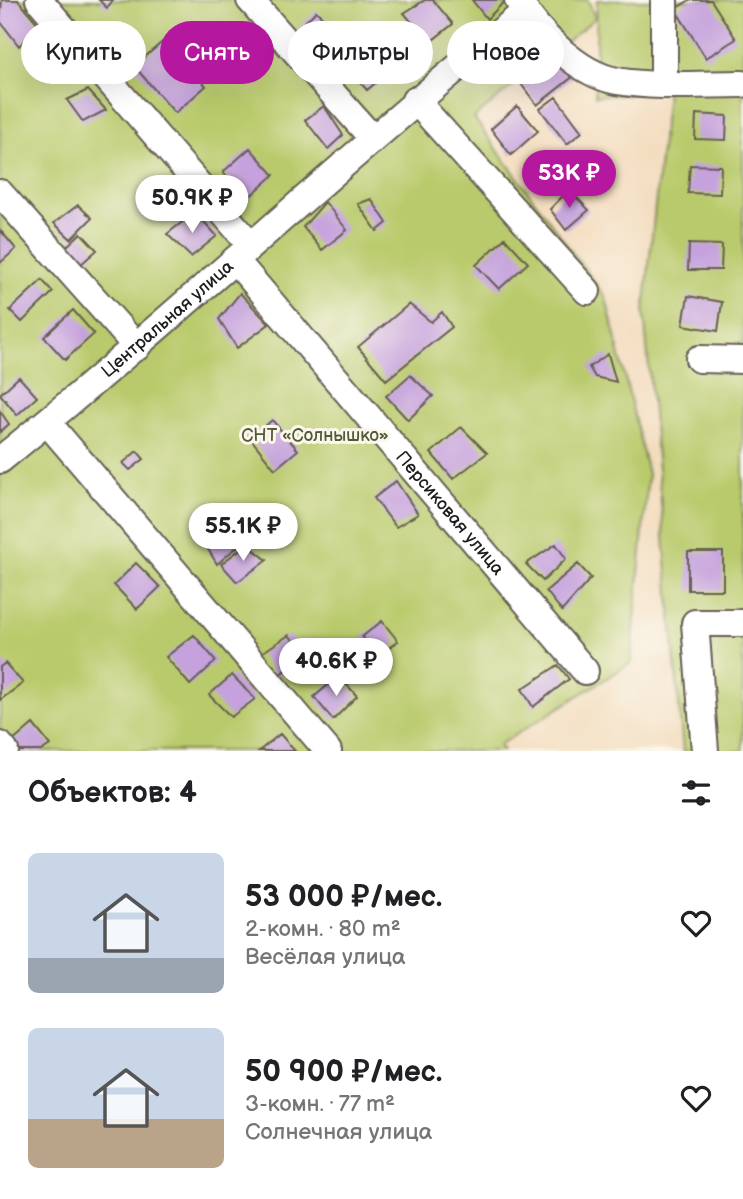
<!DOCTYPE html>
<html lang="ru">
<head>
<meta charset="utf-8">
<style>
  body { margin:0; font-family:"Balsamiq Sans",sans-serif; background:#f6f6f6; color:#202124; height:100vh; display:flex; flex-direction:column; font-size:26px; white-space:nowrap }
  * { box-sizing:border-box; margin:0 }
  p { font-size:23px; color:#757577 }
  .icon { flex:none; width:38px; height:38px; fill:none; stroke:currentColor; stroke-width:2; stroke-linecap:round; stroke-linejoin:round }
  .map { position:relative; height:751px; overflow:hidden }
  .sheet { display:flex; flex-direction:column; background:#fff; flex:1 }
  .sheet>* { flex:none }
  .banner { position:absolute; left:21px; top:21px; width:702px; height:63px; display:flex; gap:14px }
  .price { position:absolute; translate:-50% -60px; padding:0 16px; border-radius:24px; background:#fff; color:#222; font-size:23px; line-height:46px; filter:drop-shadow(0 2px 4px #0008) }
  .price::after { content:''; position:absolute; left:50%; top:42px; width:21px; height:16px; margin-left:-10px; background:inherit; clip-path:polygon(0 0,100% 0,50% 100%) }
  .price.selected { background:#b5179e; color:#fff }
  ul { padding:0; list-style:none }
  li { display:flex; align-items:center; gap:21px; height:175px; padding:0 28px }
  li span { display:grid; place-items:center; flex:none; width:196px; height:140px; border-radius:10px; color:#555 }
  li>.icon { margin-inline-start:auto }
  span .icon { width:84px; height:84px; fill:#fffc; stroke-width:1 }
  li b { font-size:30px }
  h2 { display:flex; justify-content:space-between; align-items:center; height:84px; padding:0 28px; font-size:30px }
  .tag { padding:0 24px; border-radius:32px; background:#fff; box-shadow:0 7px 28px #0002; font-size:24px; line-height:63px }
  .tag.selected { background:#b5179e; color:#fff }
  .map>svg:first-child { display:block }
</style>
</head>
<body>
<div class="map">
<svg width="743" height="751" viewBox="0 0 743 751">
  <rect width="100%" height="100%" fill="#fbf7ec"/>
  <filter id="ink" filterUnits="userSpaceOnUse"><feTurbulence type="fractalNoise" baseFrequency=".0143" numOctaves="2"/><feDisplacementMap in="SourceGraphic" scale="14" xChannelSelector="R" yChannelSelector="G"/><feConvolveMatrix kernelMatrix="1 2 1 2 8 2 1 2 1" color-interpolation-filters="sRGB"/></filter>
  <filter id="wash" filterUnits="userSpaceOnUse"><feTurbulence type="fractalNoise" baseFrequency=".00686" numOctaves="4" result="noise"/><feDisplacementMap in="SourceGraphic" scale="28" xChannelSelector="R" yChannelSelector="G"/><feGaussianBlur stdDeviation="1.57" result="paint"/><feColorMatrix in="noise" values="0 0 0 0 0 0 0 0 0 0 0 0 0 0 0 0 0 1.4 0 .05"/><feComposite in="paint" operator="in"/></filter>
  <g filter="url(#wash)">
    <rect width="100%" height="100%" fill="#f3dcbd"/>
    <path fill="#b9ca6c" stroke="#6a7344" stroke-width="2" d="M0,0H588L595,18L474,118L606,298L648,474L631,663L499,745L503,751H0Z
      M597,0H743V751H683L644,312L667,92L595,96Z"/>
    <g id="blocks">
      <path fill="#c5a1dd" d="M2,0H18L39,25L19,46L0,21Z
        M99,0H113L107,8Z
        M425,0H433L453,24L429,43L404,13Z
        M472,0H506L487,19Z
        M690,0H711L736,39L706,58L675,9Z
        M316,11L328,22L310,40L300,27Z
        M369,32L396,66L367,90L338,58Z
        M166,39L206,86L175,113L134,66Z
        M557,54L575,75L537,105L521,84Z
        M88,90L106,110L83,122L67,100Z
        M556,97L582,132L567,144L540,109Z
        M324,106L343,135L328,149L305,120Z
        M517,106L538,131L511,155L491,129Z
        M696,114L727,116L726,140L695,139Z
        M250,148L274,175L247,199L223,172Z
        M690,165L721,166L720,194L688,193Z
        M569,190L589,210L566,230L550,209Z
        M371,199L387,223L377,231L358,204Z
        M325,202L347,230L322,250L303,227Z
        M78,205L92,218L71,239L54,223Z
        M195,212L217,236L191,257L167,234Z
        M0,230L16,249L0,263Z
        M81,233L97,250L80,265L66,247Z
        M505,238L528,263L499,289L476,265Z
        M689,244L722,245L721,270H688Z
        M42,280L53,292L22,322L10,310Z
        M240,293L269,324L237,348L219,319Z
        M688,296L722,302L718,331L683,325Z
        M409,304L431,322L442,312L452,327L386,380L358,347Z
        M73,310L94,334L65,360L44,337Z
        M608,354L616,382L595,377L589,367Z
        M410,375L433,396L408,420L386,396Z
        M19,377L37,397L17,415L0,394Z
        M0,411L9,424L0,432Z
        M272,420L298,450L275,469L251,439Z
        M461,427L487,453L453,479L431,453Z
        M137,451L144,459L130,470L123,463Z
        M396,481L418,514L396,527L374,498Z
        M233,525L245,540L217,564L206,546Z
        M247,544L267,560L237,582L221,564Z
        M556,544L566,559L543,581L526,564Z
        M688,552H723V590H688Z
        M136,563L160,587L137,609L114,585Z
        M578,564L591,578L562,611L546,591Z
        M382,621L398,641L378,656L362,637Z
        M194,635L216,661L190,685L166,657Z
        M289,635L304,654L277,677L260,654Z
        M5,663L23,683L0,700V667Z
        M558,665L569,679L533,707L522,689Z
        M232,675L255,699L231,717L209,695Z
        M339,676L357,696L333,720L314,697Z
        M33,724L50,745L41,751H20L12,742Z
        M280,734L295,751H259Z"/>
    </g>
  </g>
  <g filter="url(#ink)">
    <use href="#blocks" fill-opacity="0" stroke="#675f54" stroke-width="2"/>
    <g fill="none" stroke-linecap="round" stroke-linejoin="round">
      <defs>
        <g id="minor">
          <path d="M39,0L250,244"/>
          <path d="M250,0L373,139"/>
          <path d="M518,0C538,33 578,74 617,81C657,88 702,84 743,84"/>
          <path d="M664,0V83"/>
          <path d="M415,100L587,291"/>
          <path d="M0,193L137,347"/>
          <path id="s1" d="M235,260L585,671"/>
          <path d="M699,359L743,360"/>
          <path d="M47,422L328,751"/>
          <path id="s2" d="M0,460C179,315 346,156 525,12"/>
          <path d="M0,745L5,751"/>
          <path d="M705,751L695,623H743"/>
        </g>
      </defs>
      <use href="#minor" stroke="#675f54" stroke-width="30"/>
      <use href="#minor" stroke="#fff" stroke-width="26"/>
    </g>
  </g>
  <g text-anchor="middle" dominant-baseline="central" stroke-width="6" stroke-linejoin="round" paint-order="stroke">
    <g font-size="18" fill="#1c1c1c" stroke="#fbf7ec">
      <text stroke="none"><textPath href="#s2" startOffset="219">Центральная улица</textPath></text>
      <text stroke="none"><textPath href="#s1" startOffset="332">Персиковая улица</textPath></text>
    </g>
    <g font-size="18" fill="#535938" stroke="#fbf7ec">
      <text x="315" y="435">СНТ «Солнышко»</text>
    </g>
  </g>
</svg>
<b class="price selected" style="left:569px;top:210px">53K ₽</b>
<b class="price" style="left:192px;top:235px">50.9K ₽</b>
<b class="price" style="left:243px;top:563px">55.1K ₽</b>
<b class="price" style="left:336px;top:698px">40.6K ₽</b>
<div class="banner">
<a class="tag">Купить</a>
<a class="tag selected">Снять</a>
<a class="tag">Фильтры</a>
<a class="tag">Новое</a>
</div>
</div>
<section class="sheet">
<h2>Объектов: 4<svg class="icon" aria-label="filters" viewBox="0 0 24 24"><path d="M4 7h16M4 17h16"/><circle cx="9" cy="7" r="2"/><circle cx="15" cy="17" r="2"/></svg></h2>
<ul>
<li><span style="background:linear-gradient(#c9d6e8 75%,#9aa5b1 0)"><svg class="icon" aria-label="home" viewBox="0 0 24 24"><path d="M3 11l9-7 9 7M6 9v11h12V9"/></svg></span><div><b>53 000 ₽/мес.</b><p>2-комн. · 80 m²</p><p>Весёлая улица</p></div><svg class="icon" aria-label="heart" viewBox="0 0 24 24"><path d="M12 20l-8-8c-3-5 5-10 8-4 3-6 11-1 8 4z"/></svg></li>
<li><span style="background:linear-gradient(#c9d6e8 65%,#b9a48a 0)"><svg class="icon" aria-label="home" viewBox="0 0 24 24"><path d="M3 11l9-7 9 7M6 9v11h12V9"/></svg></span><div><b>50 900 ₽/мес.</b><p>3-комн. · 77 m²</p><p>Солнечная улица</p></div><svg class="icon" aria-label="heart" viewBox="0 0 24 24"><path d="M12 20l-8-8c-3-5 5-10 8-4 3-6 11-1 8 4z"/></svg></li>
</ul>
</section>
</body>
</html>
